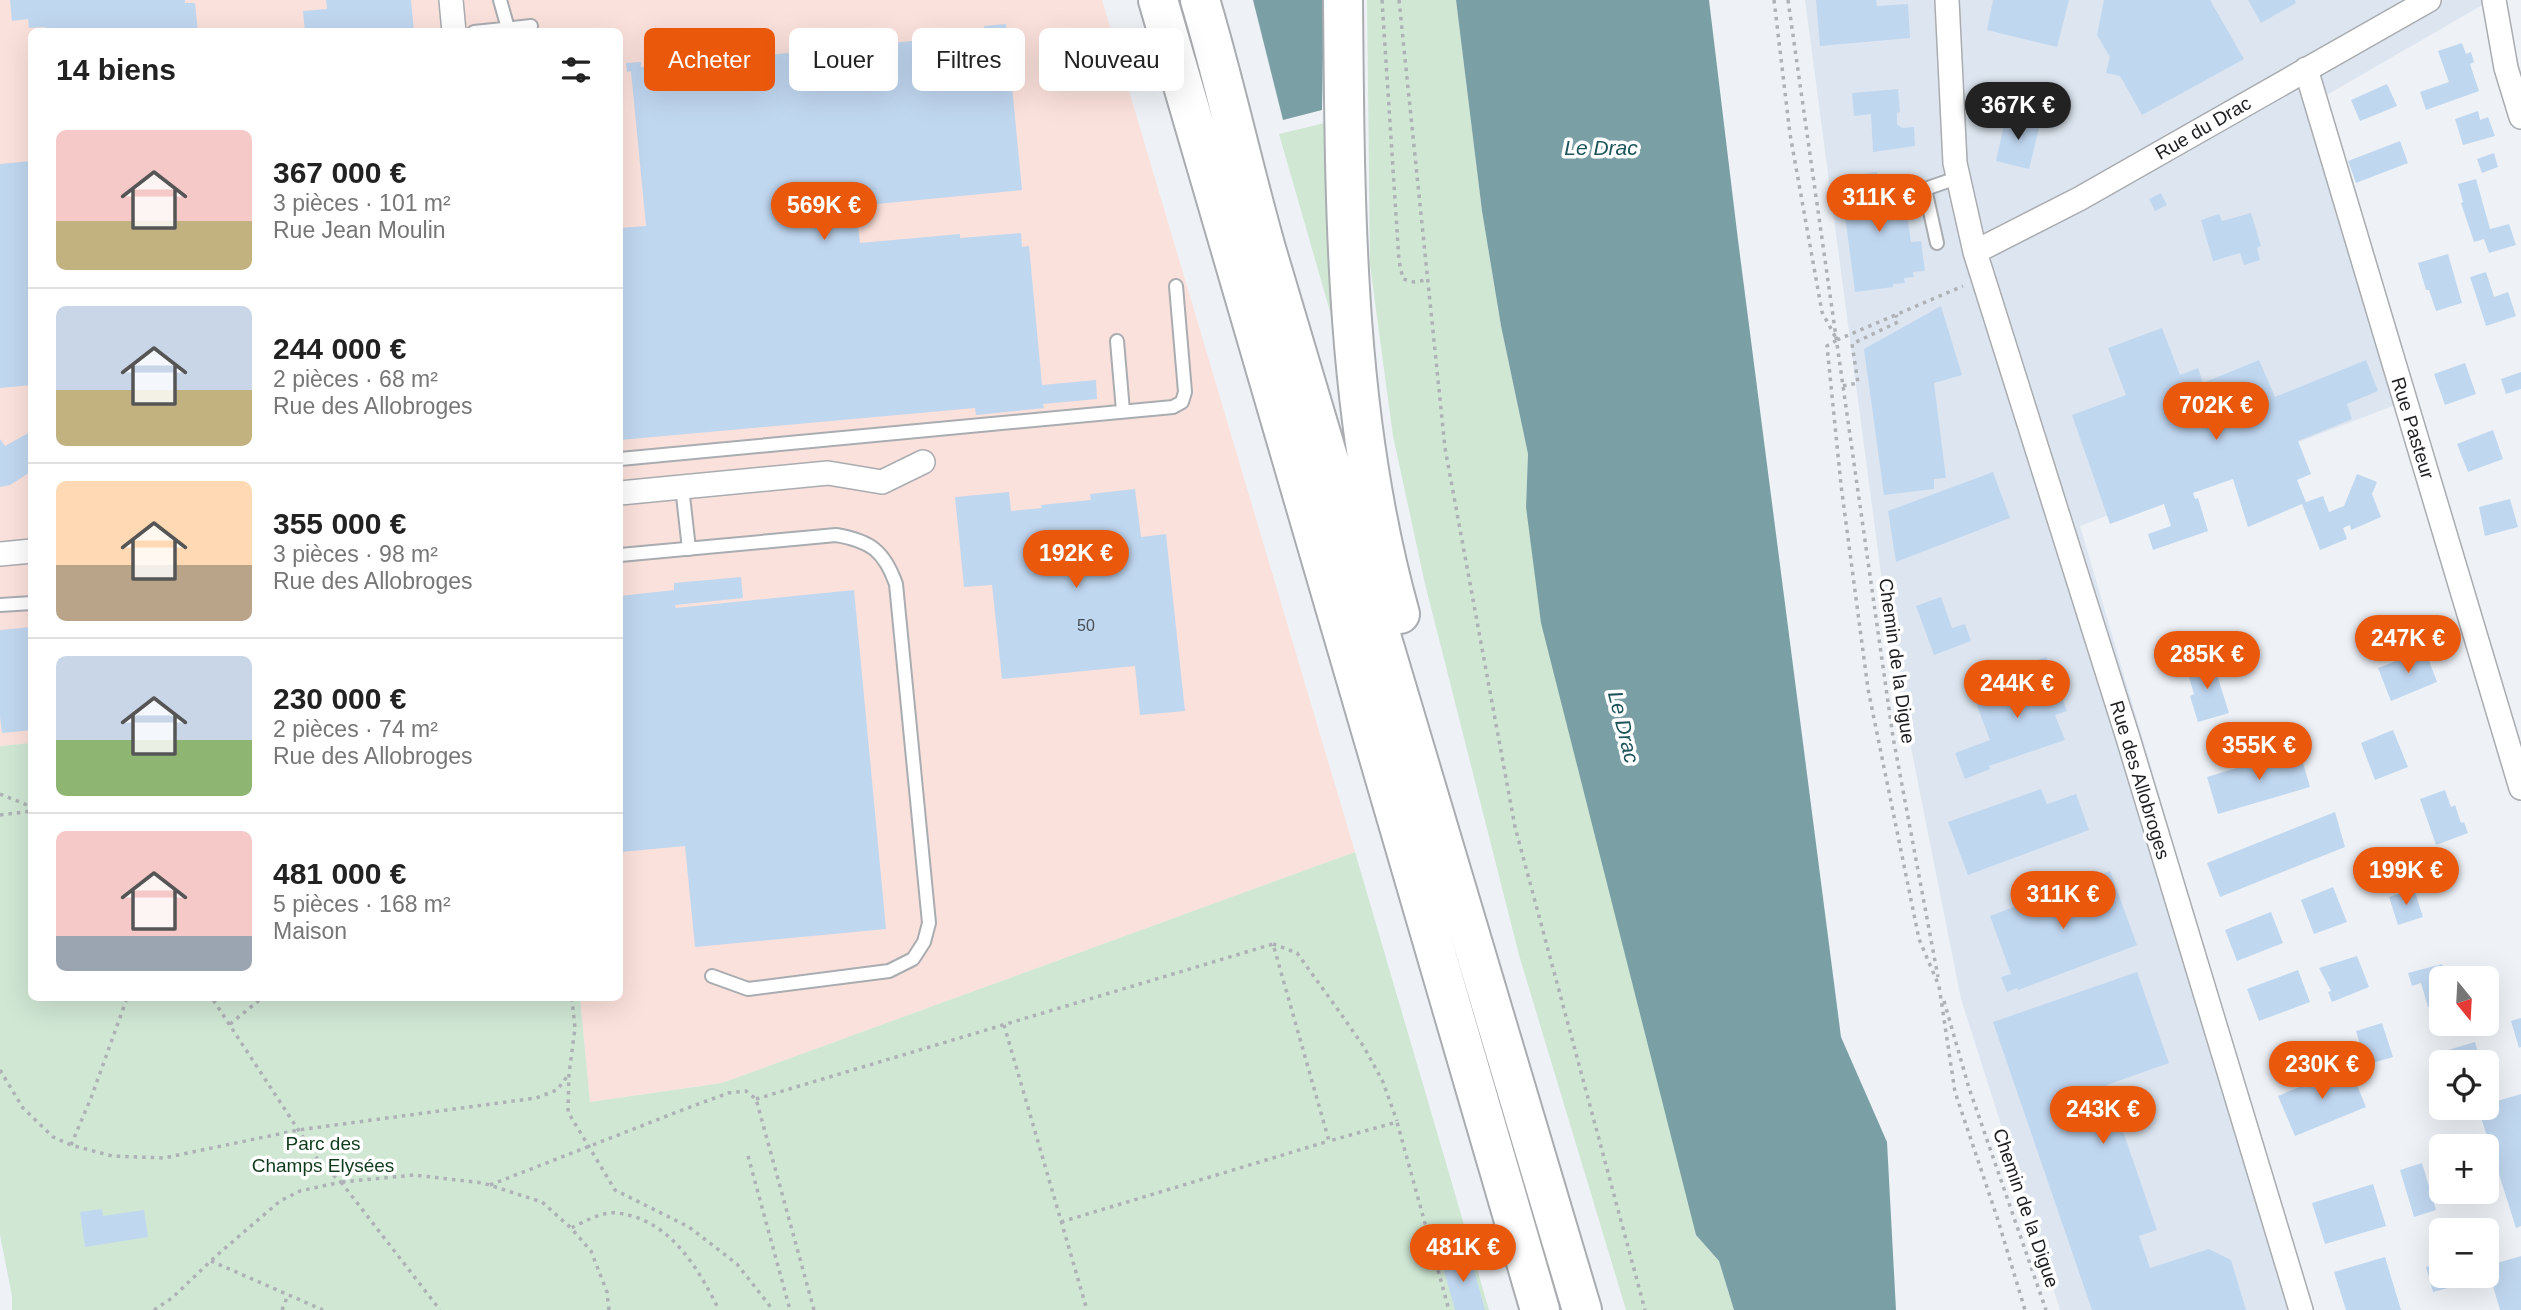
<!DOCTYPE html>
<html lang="fr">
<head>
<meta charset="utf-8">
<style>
  body { margin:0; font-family:Arial,sans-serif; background:#f2f2f2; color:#222; height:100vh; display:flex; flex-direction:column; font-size:26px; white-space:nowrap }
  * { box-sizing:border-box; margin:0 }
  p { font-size:23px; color:#767676 }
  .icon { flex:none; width:38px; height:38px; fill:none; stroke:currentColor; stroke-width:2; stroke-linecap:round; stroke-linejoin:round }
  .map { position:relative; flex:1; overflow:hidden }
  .drawer { position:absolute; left:28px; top:28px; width:595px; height:973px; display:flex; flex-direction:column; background:#fff; border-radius:10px; box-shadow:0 7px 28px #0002 }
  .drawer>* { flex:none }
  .top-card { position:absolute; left:644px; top:28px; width:665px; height:63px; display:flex; gap:14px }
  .needle { width:46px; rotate:162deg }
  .buttons { position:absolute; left:2429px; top:966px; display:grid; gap:14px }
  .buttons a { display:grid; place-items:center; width:70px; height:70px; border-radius:10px; background:#fff; box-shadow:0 7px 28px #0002; font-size:35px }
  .price { position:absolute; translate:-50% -60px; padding:0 16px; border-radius:24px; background:#ea580c; color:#fff; font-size:23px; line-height:46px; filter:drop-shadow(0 2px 4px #0008) }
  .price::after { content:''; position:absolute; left:50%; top:42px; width:21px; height:16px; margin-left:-10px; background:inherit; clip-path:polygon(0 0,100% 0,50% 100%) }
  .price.on { background:#222; color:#fff }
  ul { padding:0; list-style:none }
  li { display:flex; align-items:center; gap:21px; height:175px; padding:0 28px }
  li+li { border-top:2px solid #e0e0e0 }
  li span { display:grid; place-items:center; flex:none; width:196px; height:140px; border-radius:10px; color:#555 }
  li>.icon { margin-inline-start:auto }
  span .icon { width:84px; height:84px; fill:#fffc; stroke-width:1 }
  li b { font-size:30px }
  h2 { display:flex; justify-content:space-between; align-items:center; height:84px; padding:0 28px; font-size:30px }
  .pill { padding:0 24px; border-radius:10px; background:#fff; box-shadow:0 7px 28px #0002; font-size:24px; line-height:63px }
  .pill.on { background:#ea580c; color:#fff }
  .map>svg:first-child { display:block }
</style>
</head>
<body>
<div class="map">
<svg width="2521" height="1310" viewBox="0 0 2521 1310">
  <rect width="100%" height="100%" fill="#eef2f7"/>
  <path fill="#fbe1db" d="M0,0H1102L1355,852L722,1083L590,1102L580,998H620V32H32V743L0,746Z"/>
  <path fill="#dde6f0" d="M1805,0H2491L2313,103L2403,402L2080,526L2311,1310H2060L1961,999L1890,642Z"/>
  <path fill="#d0e7d4" d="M1367,0H1456L1482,211L1501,326L1528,454L1526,507L1696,1235L1719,1261L1734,1310H1626L1519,955L1425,584L1393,436L1370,265Z
    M1325,123L1340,303L1331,315L1279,134Z
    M31,743L32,998H580L590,1102L722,1083L1355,852L1489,1310H12V1296L0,1235V746Z"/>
  <path fill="#7aa0a5" d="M1253,0H1324L1322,110L1283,120Z
    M1456,0H1709L1738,240L1841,1037L1887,1142L1896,1310H1734L1719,1261L1696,1235L1541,623L1526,507L1528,454L1501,326L1482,211Z"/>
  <path fill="#c0d7f0" d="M10,0H185V3H195L198,32H45V27L29,28L28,19L12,21Z
    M326,0H411L414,32H305L303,11L327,9Z
    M1816,0H1876L1877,6L1908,4L1910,38L1820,46Z
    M1993,0H2069L2057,47L1987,30Z
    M2104,0H2210L2244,59L2142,115L2120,76L2106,73L2110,57L2097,35Z
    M2248,0H2295L2296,3L2261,23Z
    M1006,24L1022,190L856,206L860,243L960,234V238L1021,233L1022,247L1029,246L1042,385L1096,380L1097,399L1043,404L1044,408L976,415L975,408L620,440V228L646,226L631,71L627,72L626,63L641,62V67L985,34L984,26Z
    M2462,43L2466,54L2471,52L2474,62L2470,64L2479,91L2426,110L2420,92L2449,82L2438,51Z
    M2387,84L2397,106L2360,121L2351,100Z
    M1898,89L1900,112L1897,113V124L1902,128L1914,127L1915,146L1873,152L1871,114L1854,116L1852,93Z
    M2478,111L2480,120L2488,117L2495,136L2463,145L2455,119Z
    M2006,116L2040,124L2029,169L1996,161Z
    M2400,141L2408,163L2356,183L2348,161Z
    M2494,153L2498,167L2482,173L2477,159Z
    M32,161V385L0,388V164Z
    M1877,172L1879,189L1903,186L1911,242L1921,241L1925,271L1913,272L1914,277L1904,278L1905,283L1893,284V287L1855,292L1840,177Z
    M2476,179L2490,229L2509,224L2516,245L2489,253L2484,239L2474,242L2461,203L2463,202L2458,184Z
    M2161,193L2167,205L2155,211L2149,199Z
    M2251,213L2261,246L2257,248L2260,260L2244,265L2240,253L2213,261L2201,220L2219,214L2222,221Z
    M2448,254L2462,303L2436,311L2429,290H2426L2418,263Z
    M2486,272L2494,297L2508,292L2516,316L2486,326L2470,277Z
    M1941,306L1962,375L1934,383L1946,478L1934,479V489L1884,495L1864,349Z
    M2162,328L2180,375L2198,368L2203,383L2259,360L2275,397L2366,360L2378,391L2347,404L2352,419L2298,441L2311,474L2297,480L2306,502L2323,496L2329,512L2344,506L2357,474L2377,482L2372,494L2381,517L2351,530L2350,525L2343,528L2347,539L2320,550L2302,504L2248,527L2233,479L2193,493L2195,499L2198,498L2208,531L2153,550L2148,534L2171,526L2164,504L2110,524L2072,415L2126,395L2108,348Z
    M2465,363L2476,394L2445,405L2434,374Z
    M2521,372V389L2506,394L2501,379Z
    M2493,430L2503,459L2468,472L2457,444Z
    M32,431V471L10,485L0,487V439L5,446Z
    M1993,472L2010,518L1896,562L1888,511Z
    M1135,489L1141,537L1166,534L1185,711L1140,715L1135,666L1002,679L992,585L964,587L955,497L1009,492L1011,511L1042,508L1041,505L1091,500L1090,494Z
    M2510,499L2518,527L2485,536L2479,507Z
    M741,577L743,598L675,605L676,608L854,590L886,929L695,947L685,846L621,852L620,596L674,590V583Z
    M1941,597L1952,628L1965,624L1971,641L1934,655L1916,606Z
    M32,627V730L2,733L0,717V630Z
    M2425,650L2437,682L2391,701L2378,668Z
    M2046,657L2067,711L2055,715L2065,740L1989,766L1990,769L1965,779L1955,753L1990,740L1975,700L2020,683L2014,669Z
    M2212,659L2229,713L2198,722L2190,696L2194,694L2186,667Z
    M2393,730L2408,767L2375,780L2361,743Z
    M2299,749L2310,787L2218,814L2207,777Z
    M2041,789L2047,804L2076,794L2089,830L1968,875L1948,822Z
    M2445,790L2451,807L2455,805L2461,823L2464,822L2468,833L2436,845L2420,799Z
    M2335,812L2345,847L2220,897L2207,863Z
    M2110,871L2137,945L2018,990L2017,988L2007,992L2001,977L2011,974L1990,916Z
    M2333,887L2347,922L2314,934L2301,900Z
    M2414,889L2423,917L2398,925L2389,897Z
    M2271,912L2283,943L2237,961L2225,930Z
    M2357,956L2369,987L2332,1002L2328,992L2331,991L2319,968Z
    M2442,964L2447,978H2441V1004L2428,1007L2421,983L2412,986L2408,973Z
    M2298,970L2310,1002L2259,1021L2247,989Z
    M2137,972L2169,1063L2107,1085L2157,1230L2139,1236L2150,1268L2209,1249L2231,1260L2246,1310H2092L1993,1022Z
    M2521,1018V1047L2519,1048L2511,1021Z
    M2382,1023L2393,1057L2366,1065L2356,1031Z
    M2475,1042L2481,1062H2441L2438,1053Z
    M2349,1066L2366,1107L2295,1136L2278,1096Z
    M2521,1094V1226L2516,1228L2478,1108H2487V1104Z
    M2422,1163L2436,1210L2414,1217L2400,1170Z
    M2373,1184L2386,1226L2325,1244L2312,1203Z
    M102,1209L103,1216L144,1210L148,1237L85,1247L80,1212Z
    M1470,1255L1485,1310H1455L1442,1263Z
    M2521,1256V1310H2500L2487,1266Z
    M2385,1257L2401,1310H2346L2334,1272Z
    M2441,1263V1276H2461L2463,1284L2433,1292L2426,1267Z"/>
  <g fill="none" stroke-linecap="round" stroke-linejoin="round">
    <defs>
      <path id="service" d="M500,0L509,32
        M474,32L531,26
        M1937,243L1925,189L1957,178
        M1117,341L1123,411
        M620,459L1173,407L1182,402L1185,392L1176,286
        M682,487L689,549
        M620,555L836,535C871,541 884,551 896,584L929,923L924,942L913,959L889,971L748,989L712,976
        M0,605L32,603"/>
      <path id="minor" d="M451,0L454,32
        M1947,0L1955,163L1975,252L2128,738L2301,1310
        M2494,0L2506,68L2521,117
        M2306,69L2521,788
        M1975,252L2079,199L2429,0
        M620,493L828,473L882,482L923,462
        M0,554L32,551"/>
      <path id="motorway" d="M1158,0L1540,1310
        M1200,0C1225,83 1243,168 1267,252C1371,605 1479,957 1582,1310
        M1343,0C1345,205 1344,414 1400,614"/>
    </defs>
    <use href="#service" stroke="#a9acb0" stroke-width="16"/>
    <use href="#minor" stroke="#a9acb0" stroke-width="26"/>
    <use href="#motorway" stroke="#a9acb0" stroke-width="42"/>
    <path stroke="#aeb1b5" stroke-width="3.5" stroke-dasharray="3.5 5" stroke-linecap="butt" d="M1382,0L1399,261L1403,279L1414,282L1427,280
      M1399,0L1445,448L1515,827L1645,1310
      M1774,0L1790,134L1822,312L1837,340L1827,346L1841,485L1868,689L1919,939L1939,986L1955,1092L1997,1217L2025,1310
      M1788,0L1893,737L1938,977
      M1837,340L1963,286
      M1843,386L1858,383L1852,344L1898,322L1896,315
      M0,794L32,807
      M0,815L32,811
      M1273,944L1297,953L1336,1007L1364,1047L1383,1082L1397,1121
      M572,998L575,1028L569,1074L568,1112L615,1190L689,1227L737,1264L773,1310
      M1944,1001L1969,1088L2046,1310
      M230,1024L262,998
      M1004,1025L1087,1310
      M0,1070L23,1108L53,1137L71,1145L112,1156L164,1158L298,1130L536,1098L557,1090L569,1074
      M756,1099L1273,944L1329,1141L1397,1122L1449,1310
      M71,1145L91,1098L127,998
      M748,1156L790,1310
      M341,1182L440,1310
      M342,1182L414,1175L483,1183L542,1202L571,1228
      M490,1185L677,1112L728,1093L746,1091L756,1099L814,1310
      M1061,1222L1329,1141
      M211,1261L323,1310
      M154,1310L172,1298L216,1256L280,1201L300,1191L341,1182L320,1163L212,998
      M282,1310L288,1295
      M609,1310L607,1292L591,1251L571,1228C584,1222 602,1211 617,1213C670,1219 698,1268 719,1310"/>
    <use href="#service" stroke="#fff" stroke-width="12"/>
    <use href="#minor" stroke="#fff" stroke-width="23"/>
    <use href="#motorway" stroke="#fff" stroke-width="38"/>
  </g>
  <g text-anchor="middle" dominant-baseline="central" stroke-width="7" stroke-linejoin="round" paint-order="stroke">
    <g font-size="16" fill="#464d54">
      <text x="1086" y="625">50</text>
    </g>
    <g font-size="19" fill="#1d1f20" stroke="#fff">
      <text transform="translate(2203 128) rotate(-30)">Rue du Drac</text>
      <text transform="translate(2413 428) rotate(73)">Rue Pasteur</text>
      <text transform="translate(1897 661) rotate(82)">Chemin de la Digue</text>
      <text transform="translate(2140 780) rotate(73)">Rue des Allobroges</text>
      <text transform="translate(2026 1208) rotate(71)">Chemin de la Digue</text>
    </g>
    <g font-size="19" fill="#0f3a1b" stroke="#fff">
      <text x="323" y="1143">Parc des<tspan x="323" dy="22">Champs Elysées</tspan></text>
    </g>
    <g font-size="21" font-style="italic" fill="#1c545a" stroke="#fff">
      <text x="1601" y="147">Le Drac</text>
      <text transform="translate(1624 727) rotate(76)">Le Drac</text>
    </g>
  </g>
</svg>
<div class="buttons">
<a><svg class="needle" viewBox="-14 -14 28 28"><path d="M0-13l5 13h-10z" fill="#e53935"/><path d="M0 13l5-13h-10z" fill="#767676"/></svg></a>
<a><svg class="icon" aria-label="locate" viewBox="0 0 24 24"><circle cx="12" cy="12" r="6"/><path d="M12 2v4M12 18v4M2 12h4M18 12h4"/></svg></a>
<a>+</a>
<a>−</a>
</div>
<b class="price on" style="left:2018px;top:142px">367K €</b>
<b class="price" style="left:1879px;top:234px">311K €</b>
<b class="price" style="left:824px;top:242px">569K €</b>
<b class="price" style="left:2216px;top:442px">702K €</b>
<b class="price" style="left:1076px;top:590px">192K €</b>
<b class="price" style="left:2408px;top:675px">247K €</b>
<b class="price" style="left:2207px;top:691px">285K €</b>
<b class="price" style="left:2017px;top:720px">244K €</b>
<b class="price" style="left:2259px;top:782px">355K €</b>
<b class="price" style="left:2406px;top:907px">199K €</b>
<b class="price" style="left:2063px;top:931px">311K €</b>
<b class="price" style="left:2322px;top:1101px">230K €</b>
<b class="price" style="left:2103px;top:1146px">243K €</b>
<b class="price" style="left:1463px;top:1284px">481K €</b>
<div class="top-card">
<a class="pill on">Acheter</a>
<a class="pill">Louer</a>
<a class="pill">Filtres</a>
<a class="pill">Nouveau</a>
</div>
<section class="drawer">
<h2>14 biens<svg class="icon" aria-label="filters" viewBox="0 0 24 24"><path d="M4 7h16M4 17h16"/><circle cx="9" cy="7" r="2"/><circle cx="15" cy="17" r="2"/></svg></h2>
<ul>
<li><span style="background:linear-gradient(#f6c9c9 65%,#c2b280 0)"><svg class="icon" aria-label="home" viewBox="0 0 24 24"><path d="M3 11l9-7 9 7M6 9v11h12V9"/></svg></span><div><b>367 000 €</b><p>3 pièces · 101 m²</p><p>Rue Jean Moulin</p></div></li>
<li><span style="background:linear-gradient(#c9d6e8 60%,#c2b280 0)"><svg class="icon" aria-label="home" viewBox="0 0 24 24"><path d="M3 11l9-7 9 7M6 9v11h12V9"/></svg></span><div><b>244 000 €</b><p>2 pièces · 68 m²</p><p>Rue des Allobroges</p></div></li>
<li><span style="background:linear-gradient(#ffd9b3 60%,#b9a48a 0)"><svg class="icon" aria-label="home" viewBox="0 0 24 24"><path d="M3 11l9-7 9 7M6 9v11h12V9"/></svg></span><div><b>355 000 €</b><p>3 pièces · 98 m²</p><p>Rue des Allobroges</p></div></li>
<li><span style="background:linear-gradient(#c9d6e8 60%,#8fb573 0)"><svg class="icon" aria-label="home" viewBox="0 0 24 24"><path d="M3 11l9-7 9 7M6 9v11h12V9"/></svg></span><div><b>230 000 €</b><p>2 pièces · 74 m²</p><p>Rue des Allobroges</p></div></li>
<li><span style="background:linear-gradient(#f6c9c9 75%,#9aa5b1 0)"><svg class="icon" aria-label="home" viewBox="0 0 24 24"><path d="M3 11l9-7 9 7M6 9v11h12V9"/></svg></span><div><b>481 000 €</b><p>5 pièces · 168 m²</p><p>Maison</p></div></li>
</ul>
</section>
</div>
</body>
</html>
